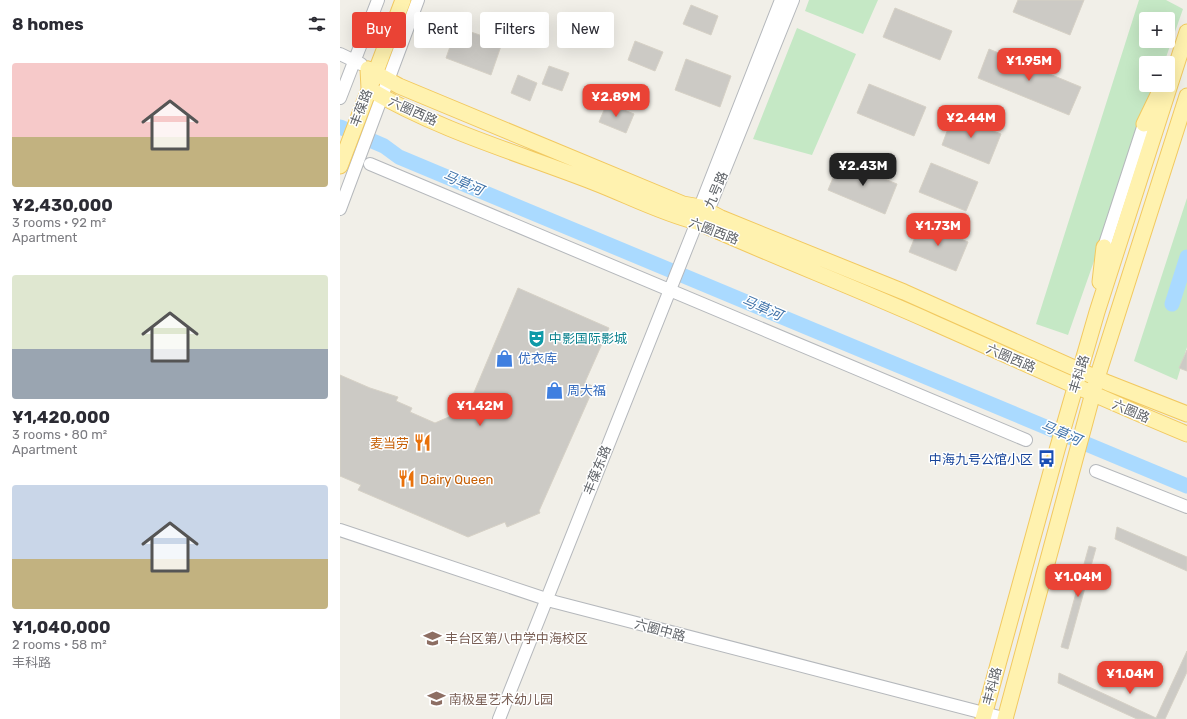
<!DOCTYPE html>
<html lang="en">
<head>
<meta charset="utf-8">
<style>
  body { margin:0; font-family:Rubik,"Noto Sans SC",sans-serif; background:#f2f2f3; color:#2b2b33; height:100vh; display:flex; flex-direction:column; font-size:15px; white-space:nowrap }
  * { box-sizing:border-box; margin:0 }
  p { font-size:13px; color:#7c7c81 }
  .icon { flex:none; width:22px; height:22px; fill:none; stroke:currentColor; stroke-width:2; stroke-linecap:round; stroke-linejoin:round }
  .map { position:relative; flex:1; overflow:hidden }
  .panel { display:flex; flex-direction:column; background:#fff; width:340px }
  .panel>* { flex:none }
  .hud { position:absolute; left:12px; top:12px; width:380px; height:36px; display:flex; gap:8px }
  .buttons { position:absolute; left:799px; top:12px; display:grid; gap:8px }
  .buttons a { display:grid; place-items:center; width:36px; height:36px; border-radius:4px; background:#fff; box-shadow:0 4px 16px #0002; font-size:20px }
  .price { position:absolute; translate:-50% -34px; padding:0 9px; border-radius:8px; background:#ea4335; color:#fff; font-size:13px; line-height:26px; filter:drop-shadow(0 1px 2px #0008) }
  .price::after { content:''; position:absolute; left:50%; top:24px; width:12px; height:9px; margin-left:-6px; background:inherit; clip-path:polygon(0 0,100% 0,50% 100%) }
  .price.on { background:#222; color:#fff }
  ul { padding:0; list-style:none }
  li { display:grid; align-content:center; gap:8px; height:212px; padding:0 12px }
  li span { display:grid; place-items:center; height:124px; border-radius:4px; color:#555 }
  li>.icon { margin-inline-start:auto }
  span .icon { width:72px; height:72px; fill:#fffc; stroke-width:1 }
  li b { font-size:17px }
  h2 { display:flex; justify-content:space-between; align-items:center; height:48px; padding:0 12px; font-size:17px }
  .chip { padding:0 14px; border-radius:4px; background:#fff; box-shadow:0 4px 16px #0002; font-size:14px; line-height:36px }
  .chip.on { background:#ea4335; color:#fff }
  main { display:flex; flex:1; min-height:0 }
  .map>svg:first-child { display:block }
</style>
</head>
<body>
<main>
<section class="panel">
<h2>8 homes<svg class="icon" aria-label="filters" viewBox="0 0 24 24"><path d="M4 7h16M4 17h16"/><circle cx="9" cy="7" r="2"/><circle cx="15" cy="17" r="2"/></svg></h2>
<ul>
<li><span style="background:linear-gradient(#f6c9c9 60%,#c2b280 0)"><svg class="icon" aria-label="home" viewBox="0 0 24 24"><path d="M3 11l9-7 9 7M6 9v11h12V9"/></svg></span><div><b>¥2,430,000</b><p>3 rooms · 92 m²</p><p>Apartment</p></div></li>
<li><span style="background:linear-gradient(#dfe7d0 60%,#9aa5b1 0)"><svg class="icon" aria-label="home" viewBox="0 0 24 24"><path d="M3 11l9-7 9 7M6 9v11h12V9"/></svg></span><div><b>¥1,420,000</b><p>3 rooms · 80 m²</p><p>Apartment</p></div></li>
<li><span style="background:linear-gradient(#c9d6e8 60%,#c2b280 0)"><svg class="icon" aria-label="home" viewBox="0 0 24 24"><path d="M3 11l9-7 9 7M6 9v11h12V9"/></svg></span><div><b>¥1,040,000</b><p>2 rooms · 58 m²</p><p>丰科路</p></div></li>
</ul>
</section>
<div class="map">
<svg width="847" height="719" viewBox="0 0 847 719">
  <rect width="100%" height="100%" fill="#f1efe8"/>
  <path fill="#c5e8c5" fill-rule="evenodd" d="M469,0H538L523,34L465,11Z
    M799,0H826L843,9L824,63H806V85H816L728,335L696,324ZM806,19H828V41H806Z
    M457,28L516,54L472,155L413,139Z
    M847,198V347L837,380L794,361Z"/>
  <g fill="none" stroke-linecap="round" stroke-linejoin="round">
    <path stroke="#aadaff" stroke-width="15" d="M0,127L44,146L59,157L847,486
      M832,304L847,257"/>
  </g>
  <path fill="#cccac5" stroke="#d6d1c6" d="M678,0H744L730,35L673,12Z
    M351,5L378,16L371,35L343,24Z
    M555,8L612,31L600,60L543,37Z
    M117,27L162,43L151,75L106,58Z
    M295,41L323,52L315,71L288,60Z
    M649,49L741,87L729,115L638,78Z
    M346,59L391,76L380,107L335,90Z
    M209,66L229,73L222,91L202,84Z
    M178,75L197,83L190,101L171,93Z
    M529,84L586,107L574,136L517,113Z
    M267,103L294,114L286,133L259,122Z
    M613,115L661,134L649,164L602,145Z
    M500,161L557,184L545,214L488,190Z
    M591,163L638,182L626,211L579,192Z
    M581,222L628,242L616,271L569,252Z
    M178,288L269,328L245,382L254,387L199,511L200,513L167,527L165,522L128,537L18,490L21,485L0,476V375L30,388L58,397L56,401L72,408L70,412L95,423L127,409Z
    M847,350V371L839,368Z
    M777,527L847,557V571L775,539Z
    M749,546L756,548L728,649L721,647Z
    M847,651V672L825,719H797L718,683L719,673L816,718Z"/>
  <g fill="none" stroke-linecap="round" stroke-linejoin="round">
    <defs>
      <path id="minor" d="M0,54L21,64
        M0,98L38,0
        M30,164L686,440
        M0,209L78,0
        M362,217L368,211L453,0
        M764,247L804,124
        M756,471L847,507
        M0,530L215,602L667,719
        M159,719L357,222L360,207L441,0"/>
      <path id="major" d="M28,69L29,89C98,130 178,153 253,182C287,195 321,213 357,222C435,257 516,288 594,323C678,360 762,399 847,434
        M28,69L59,86L343,204L360,207L381,218L564,292L768,383L847,414
        M804,124L819,93
        M0,166L63,0
        M760,282L764,247
        M643,719L717,450L757,312L847,32
        M665,719L757,378L847,96"/>
    </defs>
    <use href="#minor" stroke="#b5b8bc" stroke-width="14"/>
    <use href="#major" stroke="#f2c960" stroke-width="17"/>
    <use href="#minor" stroke="#fff" stroke-width="12"/>
    <use href="#major" stroke="#fff2af" stroke-width="15"/>
  </g>
  <defs>
    <symbol id="theatre-bare" viewBox="-9 -9 18 18"><path d="M-5-5.5Q0-4 5-5.5V0Q5 5 0 6Q-5 5-5 0ZM-3.3-2.5H-1v1.5H-3.3ZM1-2.5H3.3v1.5H1ZM-2.8 1Q0 5.5 2.8 1Z" fill="#0f9aa8" stroke="#fff" stroke-width="2.5" paint-order="stroke"/></symbol>
    <symbol id="shop-bare" viewBox="-9 -9 18 18"><path d="M-5-2.5h2.3a2.7 3.5 0 0 1 5.4 0H5L5.5 6h-11ZM-1.5-2.5h3a1.5 2.3 0 0 0-3 0Z" fill="#3f7fe0" stroke="#fff" stroke-width="2.5" paint-order="stroke"/></symbol>
    <symbol id="restaurant-bare" viewBox="-9 -9 18 18"><path d="M-5-6h1v4h1v-4h1v4h1v-4h1v5L-1.5 .5V6h-2V.5L-5-1ZM5-6V6H3V1.5H1.5Q1.5-4 5-6Z" fill="#e8710a" stroke="#fff" stroke-width="2.5" paint-order="stroke"/></symbol>
    <symbol id="bus-bare" viewBox="-9 -9 18 18"><path d="M-5-6H5V4H4V6H2V4H-2V6H-4V4H-5ZM-3.5-4V0h7V-4ZM-3.5 1.2v1.5H-2V1.2ZM2 1.2v1.5H3.5V1.2Z" fill="#1a4fb4" stroke="#fff" stroke-width="2.5" paint-order="stroke"/></symbol>
    <symbol id="school-bare" viewBox="-9 -9 18 18"><path d="M0-5L7-2L0 1L-7-2ZM-4 1L0 2.5L4 1V4Q0 6-4 4Z" fill="#8d6e63" stroke="#fff" stroke-width="2.5" paint-order="stroke"/></symbol>
  </defs>
  <g fill-rule="evenodd">
    <use href="#theatre-bare" x="184" y="326" width="25" height="25"/>
    <use href="#shop-bare" x="152" y="346" width="25" height="25"/>
    <use href="#shop-bare" x="202" y="378" width="25" height="25"/>
    <use href="#restaurant-bare" x="70" y="430" width="25" height="25"/>
    <use href="#bus-bare" x="694" y="446" width="25" height="25"/>
    <use href="#restaurant-bare" x="54" y="466" width="25" height="25"/>
    <use href="#school-bare" x="80" y="626" width="25" height="25"/>
    <use href="#school-bare" x="84" y="686" width="25" height="25"/>
  </g>
  <g text-anchor="middle" dominant-baseline="central" stroke-width="3" stroke-linejoin="round" paint-order="stroke">
    <g font-size="13" fill="#5f6368" stroke="#fff">
      <text transform="translate(21 108) rotate(-69)">丰葆路</text>
      <text transform="translate(73 111) rotate(24)">六圈西路</text>
      <text transform="translate(376 190) rotate(-67)">九号路</text>
      <text transform="translate(374 231) rotate(21)">六圈西路</text>
      <text transform="translate(671 358) rotate(23)">六圈西路</text>
      <text transform="translate(739 374) rotate(-73)">丰科路</text>
      <text transform="translate(791 411) rotate(23)">六圈路</text>
      <text transform="translate(257 470) rotate(-68)">丰葆东路</text>
      <text transform="translate(320 630) rotate(15)">六圈中路</text>
      <text transform="translate(652 686) rotate(-75)">丰科路</text>
    </g>
    <g font-size="13" fill="#0d838f" stroke="#fff" text-anchor="start">
      <text x="209" y="338">中影国际影城</text>
    </g>
    <g font-size="13" fill="#366cbe" stroke="#fff" text-anchor="start">
      <text x="178" y="358">优衣库</text>
      <text x="227" y="390">周大福</text>
    </g>
    <g font-size="13" fill="#c56008" stroke="#fff" text-anchor="end">
      <text x="69" y="443">麦当劳</text>
      <text x="80" y="479" text-anchor="start">Dairy Queen</text>
    </g>
    <g font-size="13" fill="#164399" stroke="#fff" text-anchor="end">
      <text x="693" y="459">中海九号公馆小区</text>
    </g>
    <g font-size="13" fill="#785e54" stroke="#fff" text-anchor="start">
      <text x="105" y="638">丰台区第八中学中海校区</text>
      <text x="109" y="699">南极星艺术幼儿园</text>
    </g>
    <g font-size="14" font-style="italic" fill="#4174aa" stroke="#fff">
      <text transform="translate(123 183) rotate(23)">马草河</text>
      <text transform="translate(422 308) rotate(23)">马草河</text>
      <text transform="translate(721 433) rotate(23)">马草河</text>
    </g>
  </g>
</svg>
<div class="buttons">
<a>+</a>
<a>−</a>
</div>
<b class="price" style="left:689px;top:82px">¥1.95M</b>
<b class="price" style="left:276px;top:118px">¥2.89M</b>
<b class="price" style="left:631px;top:139px">¥2.44M</b>
<b class="price on" style="left:523px;top:187px">¥2.43M</b>
<b class="price" style="left:598px;top:247px">¥1.73M</b>
<b class="price" style="left:140px;top:427px">¥1.42M</b>
<b class="price" style="left:738px;top:598px">¥1.04M</b>
<b class="price" style="left:790px;top:695px">¥1.04M</b>
<div class="hud">
<a class="chip on">Buy</a>
<a class="chip">Rent</a>
<a class="chip">Filters</a>
<a class="chip">New</a>
</div>
</div>
</main>
</body>
</html>
